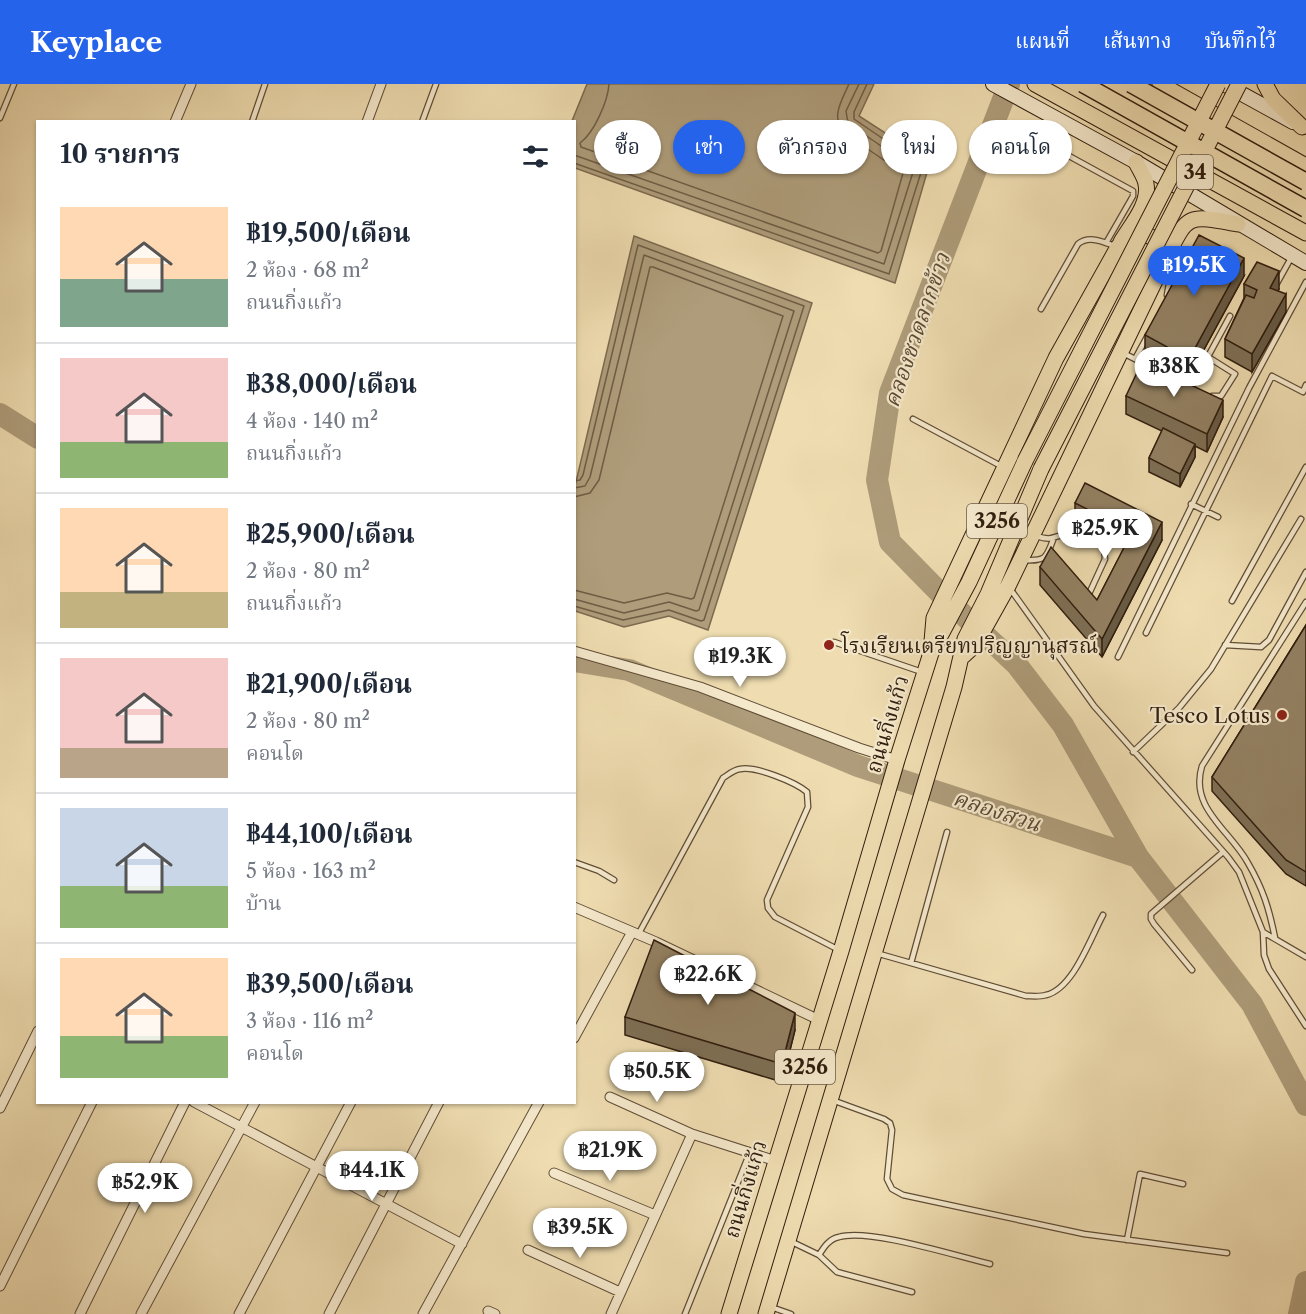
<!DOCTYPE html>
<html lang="th">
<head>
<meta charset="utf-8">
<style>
  body { margin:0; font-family:"Libre Caslon Text","Noto Serif Thai",serif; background:#f2f2f3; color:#1f2937; height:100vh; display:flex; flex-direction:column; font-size:22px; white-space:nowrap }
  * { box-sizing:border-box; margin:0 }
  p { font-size:20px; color:#747a83 }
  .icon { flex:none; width:33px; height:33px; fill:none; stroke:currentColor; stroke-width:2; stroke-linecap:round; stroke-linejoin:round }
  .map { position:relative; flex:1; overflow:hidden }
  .drawer { position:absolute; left:36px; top:36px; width:540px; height:984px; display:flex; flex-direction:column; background:#fff; border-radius:0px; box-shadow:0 2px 4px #0004 }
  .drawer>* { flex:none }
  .guide { position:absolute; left:594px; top:36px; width:570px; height:54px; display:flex; gap:12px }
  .price { position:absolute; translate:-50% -51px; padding:0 14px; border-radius:21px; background:#fff; color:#222; font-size:20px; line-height:39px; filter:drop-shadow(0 2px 3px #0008) }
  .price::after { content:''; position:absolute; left:50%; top:36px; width:18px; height:14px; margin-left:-9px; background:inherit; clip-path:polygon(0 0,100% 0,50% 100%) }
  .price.selected { background:#2563eb; color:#fff }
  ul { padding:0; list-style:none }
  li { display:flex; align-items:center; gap:18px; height:150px; padding:0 24px }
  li+li { border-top:2px solid #e0e1e3 }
  li span { display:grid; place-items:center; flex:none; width:168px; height:120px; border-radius:0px; color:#555 }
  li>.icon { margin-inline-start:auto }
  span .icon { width:72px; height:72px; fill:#fffc; stroke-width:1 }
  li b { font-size:26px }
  h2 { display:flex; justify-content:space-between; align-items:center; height:72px; padding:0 24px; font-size:26px }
  .tag { padding:0 21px; border-radius:27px; background:#fff; box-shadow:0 2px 4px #0004; font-size:21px; line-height:54px }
  .tag.selected { background:#2563eb; color:#fff }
  header { display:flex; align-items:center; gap:36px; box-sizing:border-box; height:84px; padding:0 30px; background:#2563eb; color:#fff }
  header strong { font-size:28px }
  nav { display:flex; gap:33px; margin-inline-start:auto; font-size:21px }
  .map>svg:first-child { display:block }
</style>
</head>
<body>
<header>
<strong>Keyplace</strong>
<nav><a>แผนที่</a><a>เส้นทาง</a><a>บันทึกไว้</a></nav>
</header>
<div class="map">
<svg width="1306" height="1230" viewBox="0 0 1306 1230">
  <rect width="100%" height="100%" fill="#efddb1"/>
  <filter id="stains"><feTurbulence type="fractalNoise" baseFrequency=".00333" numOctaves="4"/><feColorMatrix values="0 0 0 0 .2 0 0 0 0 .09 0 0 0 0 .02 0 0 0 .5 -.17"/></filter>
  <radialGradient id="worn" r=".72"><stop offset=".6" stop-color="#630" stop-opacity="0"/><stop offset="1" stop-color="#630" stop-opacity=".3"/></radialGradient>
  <path fill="#ae9c7a" stroke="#7c694f" stroke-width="1.5" d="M587,0H874L859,32L930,78L895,199L575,84L574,38L572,37Z
    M634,152L812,219L708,546L669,532L624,543L575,527V402Z"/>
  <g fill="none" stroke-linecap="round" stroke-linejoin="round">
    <path stroke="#6f5c44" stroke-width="1.5" d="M609,0C608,17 594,49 580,59L581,63L878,169L881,167L903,89L847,51C829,35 841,18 849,0
      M574,71L884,180L914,85L848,39L846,27L859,0
      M574,79L889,190L923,82L854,35V28L867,0
      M574,397L580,396L583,391L638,161L804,222L704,536L701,537L669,526L623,536L574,522
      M574,404L585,402L590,393L644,171L794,227L699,526L696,527L669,518L624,529L574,515
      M574,413L590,409L599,396L650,183H653L783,232L694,514L691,515L667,509L624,519L574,506"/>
    <path stroke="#ae9c7a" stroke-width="22" d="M1009,0L890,309L877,396L890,458L941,510L1017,581L1063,641L1138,773L1252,920L1306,1021
      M0,330L38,354
      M574,577L629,586L858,682L1138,773
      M1299,1230L1306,1198"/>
    <defs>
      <path id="service" d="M0,34L14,0
        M252,38L265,0
        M422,38L436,0
        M1049,61L1133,107V112L1106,159
        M1166,184L1169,200L1167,211
        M1276,201L1291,174
        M1041,225L1078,160C1089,151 1103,158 1115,162
        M1123,269L1145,280
        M1208,273L1235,290L1221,312H1212
        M1135,275L1148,251
        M1192,302L1230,232
        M913,335L1001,382
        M1191,420L1218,433
        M1036,452C1055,458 1053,451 1069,450C1080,449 1096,457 1104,465L1105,475L1088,512
        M1024,476C1045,477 1046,475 1053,456
        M1011,506L1094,622L1228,773L1239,788L1263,848L1306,873
        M1232,517L1306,383
        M1146,549L1272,292L1303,308L1306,301
        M834,558L922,588
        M1225,561L1261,563L1269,556L1306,488
        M1118,573L1249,304L1306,198
        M1133,668L1179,624L1211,585L1301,435
        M574,778L599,787L614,796
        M1263,848L1264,871L1269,885L1306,942
        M638,851L723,694C728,691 733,686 740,685C756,682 795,698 807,708L808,723L767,816L768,824L775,833L839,866
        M1275,854C1269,824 1263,805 1248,779C1230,746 1189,724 1202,682L1306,518
        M876,869L1026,912C1032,912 1040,913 1046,911C1073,905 1090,855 1103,831
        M911,879L947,748
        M1192,886L1154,840L1151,835V830L1223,768
        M781,978L801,985
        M832,1016L884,1035L890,1039L892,1046L887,1095L892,1105L903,1111L1084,1150L1227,1169
        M1127,1156L1140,1090L1183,1100
        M792,1158L819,1171L837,1188L912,1208
        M819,1171C824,1163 829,1155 839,1153C869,1144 956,1172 990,1180
        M771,1223L791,1230
        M685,1230L750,1068"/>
      <path id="minor" d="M175,38L191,0
        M367,38L381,0
        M574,567L700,603L859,664L897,676
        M574,823L656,858L819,936
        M574,954L632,848
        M610,1013L692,1050
        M194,1018L462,1160
        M0,1024L38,947
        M554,1089L655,1131
        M528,1166L620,1208
        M0,1202L92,1018
        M488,1227L495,1230
        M80,1230L185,1018
        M141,1230L255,1018
        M239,1230L351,1018
        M329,1230L439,1018
        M423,1230L539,1018
        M611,1230L692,1050L776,1077"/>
      <path id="secondary" d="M993,0L1136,78L1306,179
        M1224,0L1293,38"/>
      <path id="primary" d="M1265,0L1273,15L1302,43
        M1121,158C1131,141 1150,120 1146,100C1145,93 1139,85 1136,78
        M1164,178C1188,130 1185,130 1238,140
        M931,569L934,534L1056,274L1118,163L1126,154C1154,147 1157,153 1164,178L1008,502L975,561L963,572
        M729,1230L841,867L897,676L931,569L969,498L1025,377
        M766,1230L954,603L965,555L988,510L1041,385"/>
      <path id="trunk" d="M1035,0L1306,149
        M1160,0L1306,82"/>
    </defs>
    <use href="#service" stroke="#604d37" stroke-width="7"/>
    <use href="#minor" stroke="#604d37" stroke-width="11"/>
    <use href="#secondary" stroke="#301d0e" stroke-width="16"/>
    <use href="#primary" stroke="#301d0e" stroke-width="17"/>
    <use href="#trunk" stroke="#301d0e" stroke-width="17"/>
    <use href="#service" stroke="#f5e9cc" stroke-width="4.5"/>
    <use href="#minor" stroke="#f5e9cc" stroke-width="9"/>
    <use href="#secondary" stroke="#f5e9cc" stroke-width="14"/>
    <use href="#primary" stroke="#efddb1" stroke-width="15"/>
    <use href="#trunk" stroke="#efddb1" stroke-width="15"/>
    <defs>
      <path id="primary-bridge" d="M1025,377L1218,0
        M1041,385L1239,0"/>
      <path id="motorway-bridge" d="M1083,0L1306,125
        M1131,0L1306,98"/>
    </defs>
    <use href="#primary-bridge" stroke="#301d0e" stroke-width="17" stroke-linecap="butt"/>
    <use href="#motorway-bridge" stroke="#301d0e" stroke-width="19" stroke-linecap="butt"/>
    <use href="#primary-bridge" stroke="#efddb1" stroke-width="15"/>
    <use href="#motorway-bridge" stroke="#efddb1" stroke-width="16"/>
  </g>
  <path fill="#7e6f55" stroke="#301d0e" stroke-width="1.5" d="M1244,192L1189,293L1145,269V251Z
    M1244,200L1279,205L1278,207L1286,228L1252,288L1225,273V255L1244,214Z
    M1126,312L1223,333L1207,368L1195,362V373L1180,403L1149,388V374L1162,347L1126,330Z
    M1075,419L1162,456L1102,573L1040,501V483L1097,516L1125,462L1075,437Z
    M1306,541V802L1286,790L1212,707V693Z
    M625,933L795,946L782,998L625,951Z"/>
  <path fill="#675a45" stroke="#301d0e" stroke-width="1.5" d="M1244,174V192L1189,293V275Z
    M1279,187V205L1270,222V204Z
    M1286,210V228L1252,288V270Z
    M1223,316V333L1207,368V350Z
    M1195,360V373L1180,403V390Z
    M1162,438V456L1102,573V555Z
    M795,929V946L782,998V980Z"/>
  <path fill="#938163" stroke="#301d0e" stroke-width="1.5" d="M1199,151L1244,174L1189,275L1145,251Z
    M1257,178L1279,187L1270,204L1286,210L1252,270L1225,255L1246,211L1254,214L1257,206L1244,200Z
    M1142,278L1223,316L1207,350L1126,312Z
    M1163,344L1195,360L1180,390L1149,374Z
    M1085,399L1162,438L1102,555L1040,483L1051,463L1097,516L1132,448L1075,419Z
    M1306,541V788L1286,776L1212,693Z
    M654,856L795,929L782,980L625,933Z"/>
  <g fill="#8f2418" stroke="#f5e9cc" stroke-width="2">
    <circle cx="829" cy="561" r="6"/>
    <circle cx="1282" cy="631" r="6"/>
  </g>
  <g text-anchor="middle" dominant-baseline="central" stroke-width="4.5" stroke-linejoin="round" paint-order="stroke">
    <g fill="#f5e9cc" stroke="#6b5a47" stroke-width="1.5">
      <rect x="1177" y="71" width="36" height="34" rx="4.5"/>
      <rect x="967" y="420" width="60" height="34" rx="4.5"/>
      <rect x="775" y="966" width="60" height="34" rx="4.5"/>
    </g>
    <g font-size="20" font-weight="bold" fill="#301d0e">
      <text x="1195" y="88">34</text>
      <text x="997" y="437">3256</text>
      <text x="805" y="983">3256</text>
    </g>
    <g font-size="21" fill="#301d0e" stroke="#f5e9cc" text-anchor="start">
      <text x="841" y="561">โรงเรียนเตรียทปริญญานุสรณ์</text>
      <text x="1270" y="631" text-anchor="end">Tesco Lotus</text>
    </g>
    <g font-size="21" fill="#301d0e" stroke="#f5e9cc">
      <text transform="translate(887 640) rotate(-73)">ถนนกิ่งแก้ว</text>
      <text transform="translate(745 1105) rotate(-73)">ถนนกิ่งแก้ว</text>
    </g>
    <g font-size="22" font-style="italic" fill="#5c4934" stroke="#f5e9cc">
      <text transform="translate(917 246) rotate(-71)">คลองชวดลากข้าว</text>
      <text transform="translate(997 727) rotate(18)">คลองสวน</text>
    </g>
  </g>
  <rect width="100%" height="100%" filter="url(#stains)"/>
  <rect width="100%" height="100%" fill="url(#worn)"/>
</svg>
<b class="price selected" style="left:1194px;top:213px">฿19.5K</b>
<b class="price" style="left:1174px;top:314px">฿38K</b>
<b class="price" style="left:1105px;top:476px">฿25.9K</b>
<b class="price" style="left:740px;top:604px">฿19.3K</b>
<b class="price" style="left:708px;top:922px">฿22.6K</b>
<b class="price" style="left:657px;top:1019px">฿50.5K</b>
<b class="price" style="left:610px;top:1098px">฿21.9K</b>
<b class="price" style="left:372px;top:1118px">฿44.1K</b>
<b class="price" style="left:145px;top:1130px">฿52.9K</b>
<b class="price" style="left:580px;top:1175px">฿39.5K</b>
<div class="guide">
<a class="tag">ซื้อ</a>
<a class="tag selected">เช่า</a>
<a class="tag">ตัวกรอง</a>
<a class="tag">ใหม่</a>
<a class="tag">คอนโด</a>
</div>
<section class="drawer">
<h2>10 รายการ<svg class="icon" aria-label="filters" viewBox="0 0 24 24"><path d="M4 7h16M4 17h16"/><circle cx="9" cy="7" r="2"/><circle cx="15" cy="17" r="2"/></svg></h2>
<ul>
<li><span style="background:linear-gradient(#ffd9b3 60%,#7fa58c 0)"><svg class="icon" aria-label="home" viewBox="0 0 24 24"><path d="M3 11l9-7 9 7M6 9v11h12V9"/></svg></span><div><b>฿19,500/เดือน</b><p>2 ห้อง · 68 m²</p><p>ถนนกิ่งแก้ว</p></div></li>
<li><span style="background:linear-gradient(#f6c9c9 70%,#8fb573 0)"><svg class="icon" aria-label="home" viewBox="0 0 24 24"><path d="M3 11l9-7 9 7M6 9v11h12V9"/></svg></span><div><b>฿38,000/เดือน</b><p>4 ห้อง · 140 m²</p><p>ถนนกิ่งแก้ว</p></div></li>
<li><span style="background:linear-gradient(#ffd9b3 70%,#c2b280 0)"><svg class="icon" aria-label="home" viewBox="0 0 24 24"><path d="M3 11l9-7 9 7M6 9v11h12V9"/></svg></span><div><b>฿25,900/เดือน</b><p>2 ห้อง · 80 m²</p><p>ถนนกิ่งแก้ว</p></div></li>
<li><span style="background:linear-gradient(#f6c9c9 75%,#b9a48a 0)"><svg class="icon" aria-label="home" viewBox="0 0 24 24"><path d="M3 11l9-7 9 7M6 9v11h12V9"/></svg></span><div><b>฿21,900/เดือน</b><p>2 ห้อง · 80 m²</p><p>คอนโด</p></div></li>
<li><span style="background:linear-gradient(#c9d6e8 65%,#8fb573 0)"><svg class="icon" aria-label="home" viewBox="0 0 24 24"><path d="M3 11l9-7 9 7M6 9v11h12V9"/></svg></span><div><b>฿44,100/เดือน</b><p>5 ห้อง · 163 m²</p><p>บ้าน</p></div></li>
<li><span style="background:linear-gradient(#ffd9b3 65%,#8fb573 0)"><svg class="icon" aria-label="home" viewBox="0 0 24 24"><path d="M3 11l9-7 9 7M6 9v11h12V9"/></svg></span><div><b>฿39,500/เดือน</b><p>3 ห้อง · 116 m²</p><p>คอนโด</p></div></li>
</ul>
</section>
</div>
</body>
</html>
